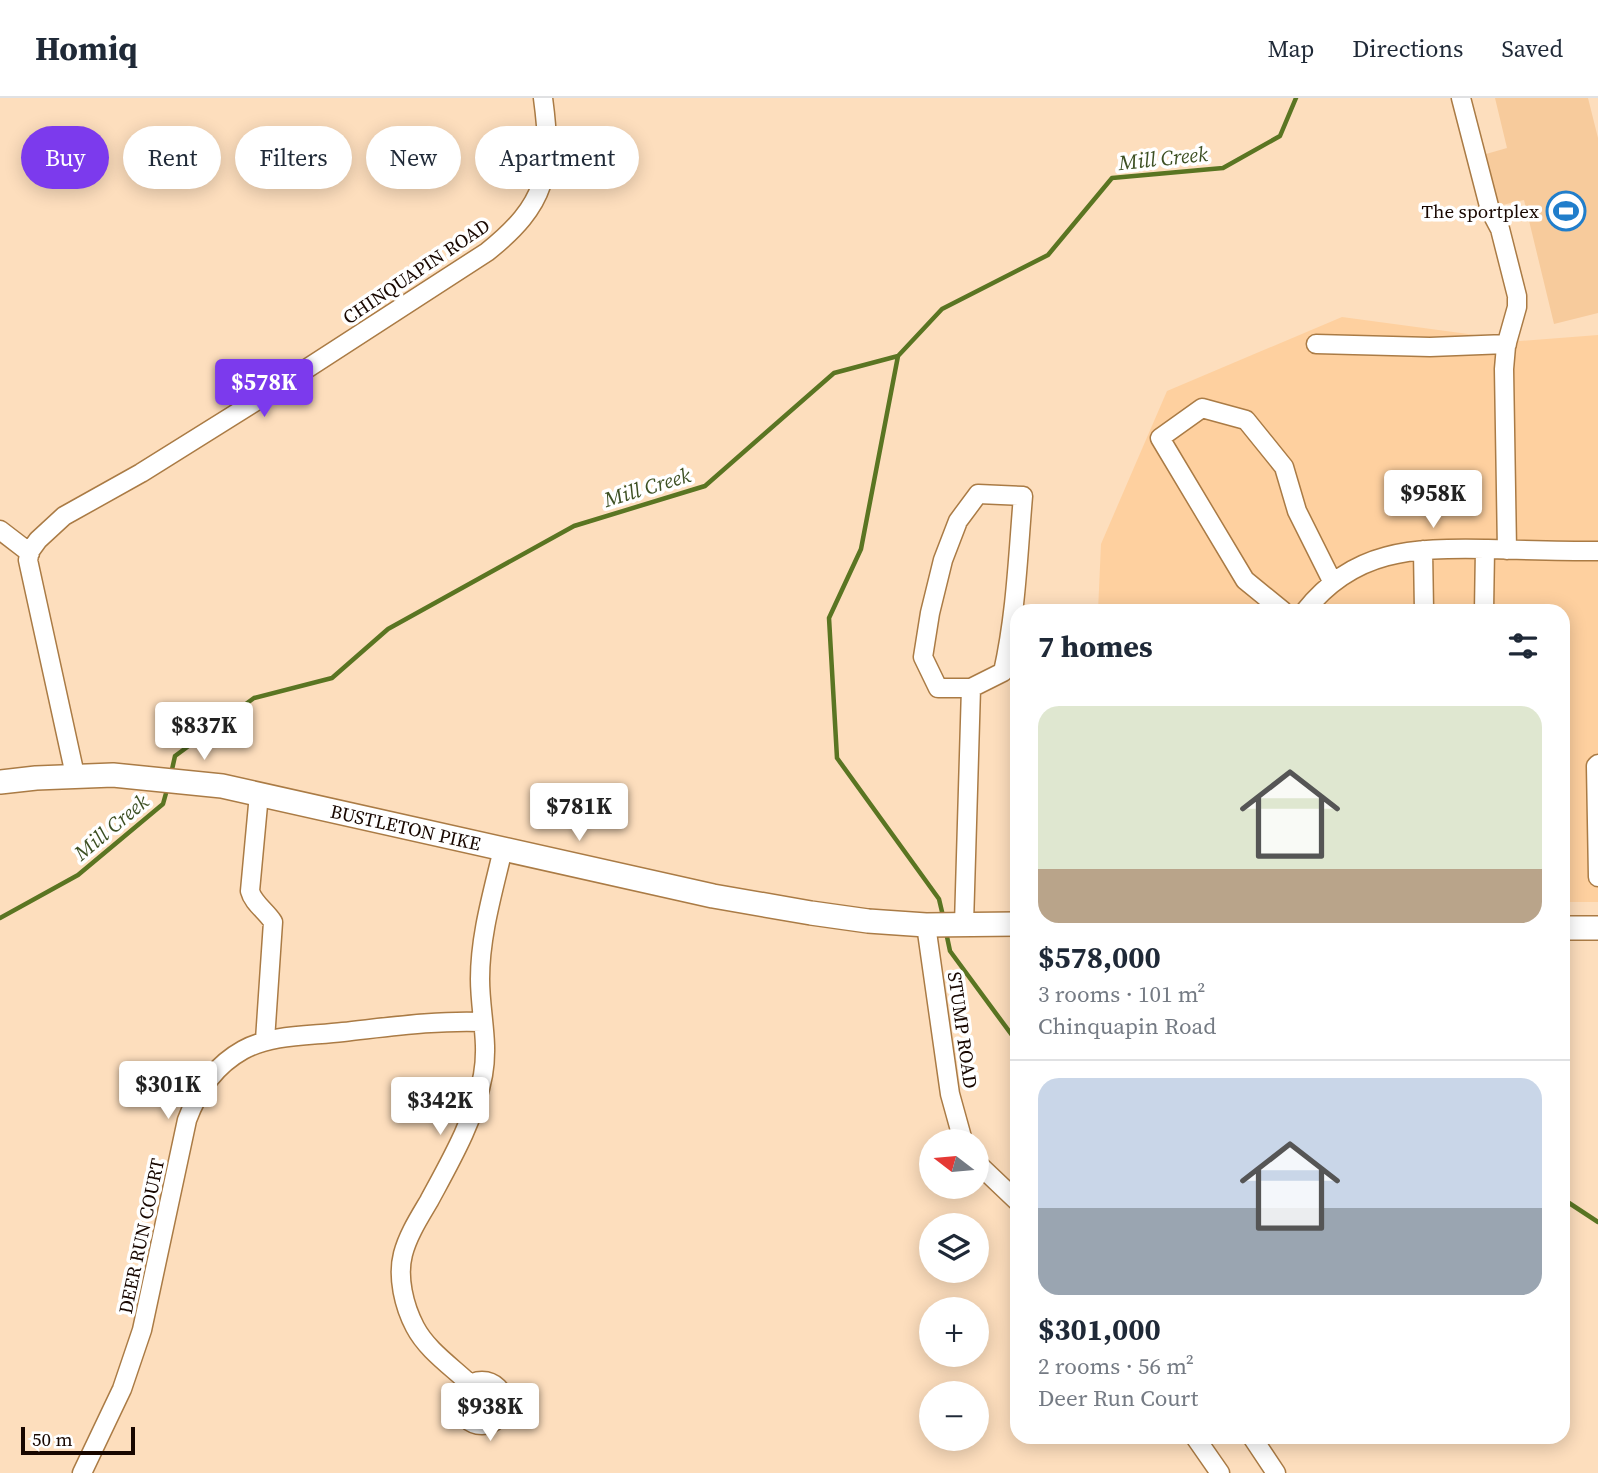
<!DOCTYPE html>
<html lang="en">
<head>
<meta charset="utf-8">
<style>
  body { margin:0; font-family:"Source Serif 4",serif; background:#f2f2f3; color:#1f2937; height:100vh; display:flex; flex-direction:column; font-size:26px; white-space:nowrap }
  * { box-sizing:border-box; margin:0 }
  p { font-size:23px; color:#747a83 }
  .icon { flex:none; width:38px; height:38px; fill:none; stroke:currentColor; stroke-width:2; stroke-linecap:round; stroke-linejoin:round }
  .map { position:relative; flex:1; overflow:hidden }
  .sheet { position:absolute; left:1010px; top:506px; width:560px; height:840px; display:flex; flex-direction:column; background:#fff; border-radius:21px; box-shadow:0 4px 18px #0003 }
  .sheet>* { flex:none }
  .top-card { position:absolute; left:21px; top:28px; width:665px; height:63px; display:flex; gap:14px }
  .needle { width:46px; rotate:286deg }
  .controls { position:absolute; left:919px; top:1031px; display:grid; gap:14px }
  .controls a { display:grid; place-items:center; width:70px; height:70px; border-radius:50%; background:#fff; box-shadow:0 4px 18px #0003; font-size:35px }
  .scale { position:absolute; left:21px; bottom:18px; width:114px; box-sizing:border-box; padding-left:7px; border:4px solid #180700; border-top:0; font-size:19px; line-height:24px; white-space:nowrap; color:#180700; -webkit-text-stroke:5px #fff; paint-order:stroke }
  .price { position:absolute; translate:-50% -60px; padding:0 16px; border-radius:7px; background:#fff; color:#222; font-size:23px; line-height:46px; filter:drop-shadow(0 2px 4px #0008) }
  .price::after { content:''; position:absolute; left:50%; top:42px; width:21px; height:16px; margin-left:-10px; background:inherit; clip-path:polygon(0 0,100% 0,50% 100%) }
  .price.selected { background:#7c3aed; color:#fff }
  ul { padding:0; list-style:none }
  li { display:grid; align-content:center; gap:14px; height:371px; padding:0 28px }
  li+li { border-top:2px solid #e0e1e3 }
  li span { display:grid; place-items:center; height:217px; border-radius:21px; color:#555 }
  li>.icon { margin-inline-start:auto }
  span .icon { width:126px; height:126px; fill:#fffc; stroke-width:1 }
  li b { font-size:30px }
  h2 { display:flex; justify-content:space-between; align-items:center; height:84px; padding:0 28px; font-size:30px }
  .tag { padding:0 24px; border-radius:32px; background:#fff; box-shadow:0 4px 18px #0003; font-size:24px; line-height:63px }
  .tag.selected { background:#7c3aed; color:#fff }
  header { display:flex; align-items:center; gap:42px; box-sizing:border-box; height:98px; padding:0 35px; background:#fff; border-bottom:2px solid #e0e1e3 }
  header strong { font-size:33px }
  nav { display:flex; gap:38px; margin-inline-start:auto; font-size:24px }
  .map>svg:first-child { display:block }
</style>
</head>
<body>
<header>
<strong>Homiq</strong>
<nav><a>Map</a><a>Directions</a><a>Saved</a></nav>
</header>
<div class="map">
<svg width="1598" height="1375" viewBox="0 0 1598 1375">
  <rect width="100%" height="100%" fill="#fddebd"/>
  <path fill="#fed09f" d="M1342,219L1520,243L1598,237V804H1563V513H1098L1101,446L1167,293Z"/>
  <path fill="#f7cb9c" d="M1495,0H1588L1598,40V215L1554,226L1524,102L1498,108L1486,56L1507,50Z"/>
  <g fill="none" stroke-linecap="round" stroke-linejoin="round">
    <path stroke="#5a7522" stroke-width="4.5" d="M898,258L861,451L829,520L837,660L939,801L943,818
      M171,676L175,658L254,600L332,580L388,531L574,428L705,388L834,275L898,258L942,211L1048,157L1112,80L1223,70L1280,38L1296,0
      M0,820L78,777L163,706L168,688
      M946,834L950,853L1017,944
      M1563,1101L1598,1124"/>
    <defs>
      <path id="minor" d="M1461,0L1490,112L1500,131L1517,198V209L1506,248L1504,271L1507,452
        M1316,246L1430,249L1507,246
        M0,432L30,455
        M1423,452L1424,513
        M1283,513L1245,482L1160,340L1202,310L1246,322L1284,369L1297,413L1333,485
        M1305,513C1354,451 1413,450 1485,451C1523,452 1560,453 1598,453
        M1484,513L1485,451
        M1598,666L1596,668L1598,779
        M75,677L28,462L30,453L38,442L64,418L141,375L280,288L487,154C547,106 553,74 543,0
        M259,696L250,793C253,805 266,813 273,824L265,942
        M964,826L971,590L1003,574C1016,516 1018,457 1023,398L978,396L958,423L943,462L930,515L923,559L938,590H971
        M926,827L950,996L963,1043
        M976,1064L1017,1103
        M460 1305a22 22 0 1 1 44 0a22 22 0 1 1-44 0Z
        M470,1286C451,1268 427,1252 415,1229C404,1208 397,1179 403,1156C408,1137 419,1120 429,1103C450,1064 475,1021 483,977C489,944 480,914 480,881C480,837 493,794 503,751
        M1195,1339L1220,1375
        M1252,1339L1276,1375
        M82,1375L122,1291L142,1232L187,1022C198,992 216,967 243,952C272,936 311,938 343,934C389,929 437,922 483,924"/>
      <g id="major">
        <path id="s1" d="M0,684L36,680L113,677L222,688L713,798L811,815L868,823L926,827L1017,826"/>
        <path d="M1563,830H1598"/>
      </g>
    </defs>
    <use href="#minor" stroke="#aa7b45" stroke-width="21"/>
    <use href="#major" stroke="#aa7b45" stroke-width="26"/>
    <use href="#minor" stroke="#fff" stroke-width="18"/>
    <use href="#major" stroke="#fff" stroke-width="23"/>
  </g>
  <defs>
    <symbol id="stadium-ring" viewBox="-11 -11 22 22"><circle r="9.5" fill="#fff" stroke="#217ecb" stroke-width="1.5"/><path d="M0-5a6.5 5 0 1 0 0 10a6.5 5 0 1 0 0-10ZM-3.5-1.8h7v3.6h-7Z" fill="#217ecb"/></symbol>
  </defs>
  <g fill-rule="evenodd">
    <use href="#stadium-ring" x="1544" y="91" width="44" height="44"/>
  </g>
  <g text-anchor="middle" dominant-baseline="central" stroke-width="7" stroke-linejoin="round" paint-order="stroke">
    <g font-size="19" fill="#180700" stroke="#fff" text-anchor="end">
      <text x="1539" y="113">The sportplex</text>
    </g>
    <g font-size="19" fill="#180700" stroke="#fff">
      <text transform="translate(416 173) rotate(-34)">CHINQUAPIN ROAD</text>
      <text stroke="none"><textPath href="#s1" startOffset="411">BUSTLETON PIKE</textPath></text>
      <text transform="translate(963 932) rotate(82)">STUMP ROAD</text>
      <text transform="translate(141 1138) rotate(-78)">DEER RUN COURT</text>
    </g>
    <g font-size="21" font-style="italic" fill="#3d5023" stroke="#fff">
      <text transform="translate(1163 60) rotate(-6)">Mill Creek</text>
      <text transform="translate(647 389) rotate(-17)">Mill Creek</text>
      <text transform="translate(111 729) rotate(-40)">Mill Creek</text>
    </g>
  </g>
</svg>
<div class="controls">
<a><svg class="needle" viewBox="-14 -14 28 28"><path d="M0-13l5 13h-10z" fill="#e53935"/><path d="M0 13l5-13h-10z" fill="#747a83"/></svg></a>
<a><svg class="icon" aria-label="layers" viewBox="0 0 24 24"><path d="M12 4l9 5-9 5-9-5zM3 14l9 5 9-5"/></svg></a>
<a>+</a>
<a>−</a>
</div>
<div class="scale">50 m</div>
<b class="price selected" style="left:264px;top:321px">$578K</b>
<b class="price" style="left:1433px;top:432px">$958K</b>
<b class="price" style="left:204px;top:664px">$837K</b>
<b class="price" style="left:579px;top:745px">$781K</b>
<b class="price" style="left:168px;top:1023px">$301K</b>
<b class="price" style="left:440px;top:1039px">$342K</b>
<b class="price" style="left:490px;top:1345px">$938K</b>
<div class="top-card">
<a class="tag selected">Buy</a>
<a class="tag">Rent</a>
<a class="tag">Filters</a>
<a class="tag">New</a>
<a class="tag">Apartment</a>
</div>
<section class="sheet">
<h2>7 homes<svg class="icon" aria-label="filters" viewBox="0 0 24 24"><path d="M4 7h16M4 17h16"/><circle cx="9" cy="7" r="2"/><circle cx="15" cy="17" r="2"/></svg></h2>
<ul>
<li><span style="background:linear-gradient(#dfe7d0 75%,#b9a48a 0)"><svg class="icon" aria-label="home" viewBox="0 0 24 24"><path d="M3 11l9-7 9 7M6 9v11h12V9"/></svg></span><div><b>$578,000</b><p>3 rooms · 101 m²</p><p>Chinquapin Road</p></div></li>
<li><span style="background:linear-gradient(#c9d6e8 60%,#9aa5b1 0)"><svg class="icon" aria-label="home" viewBox="0 0 24 24"><path d="M3 11l9-7 9 7M6 9v11h12V9"/></svg></span><div><b>$301,000</b><p>2 rooms · 56 m²</p><p>Deer Run Court</p></div></li>
</ul>
</section>
</div>
</body>
</html>
